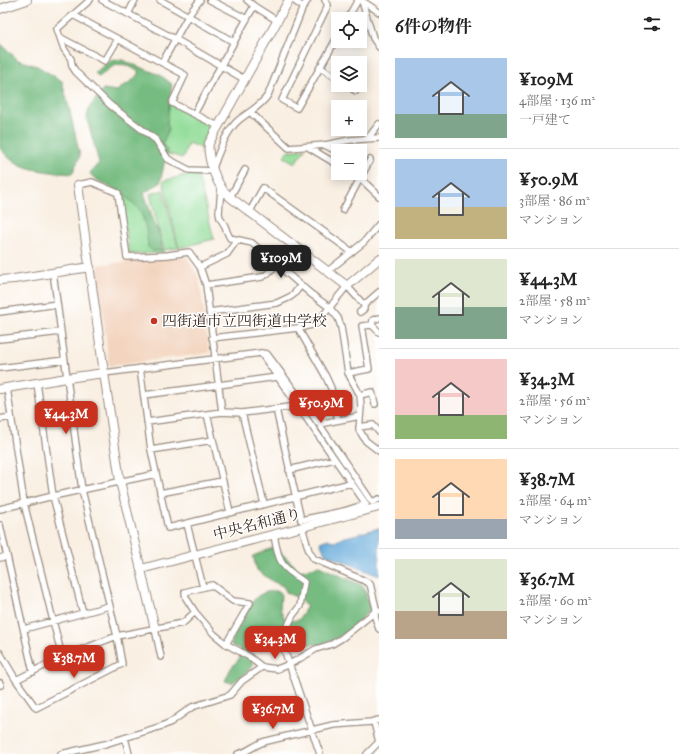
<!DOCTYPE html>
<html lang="ja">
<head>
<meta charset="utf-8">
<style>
  body { margin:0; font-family:"IM FELL Great Primer","Noto Serif JP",serif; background:#f2f2f2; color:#222; height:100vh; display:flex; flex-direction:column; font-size:15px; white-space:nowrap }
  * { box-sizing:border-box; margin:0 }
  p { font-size:13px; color:#767676 }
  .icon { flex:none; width:22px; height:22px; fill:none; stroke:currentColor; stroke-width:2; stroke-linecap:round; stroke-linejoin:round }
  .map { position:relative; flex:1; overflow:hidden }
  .panel { display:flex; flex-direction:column; background:#fff; width:300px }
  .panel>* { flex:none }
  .fabs { position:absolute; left:331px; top:12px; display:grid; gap:8px }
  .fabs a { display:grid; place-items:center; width:36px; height:36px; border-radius:0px; background:#fff; box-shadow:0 2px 10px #0003; font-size:20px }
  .price { position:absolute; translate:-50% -34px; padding:0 9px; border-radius:8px; background:#c8321e; color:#fff; font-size:13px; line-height:26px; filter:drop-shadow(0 1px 2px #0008) }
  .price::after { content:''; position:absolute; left:50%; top:24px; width:12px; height:9px; margin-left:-6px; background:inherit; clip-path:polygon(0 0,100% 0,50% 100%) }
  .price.on { background:#222; color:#fff }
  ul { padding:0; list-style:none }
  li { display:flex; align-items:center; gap:12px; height:100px; padding:0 16px }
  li+li { border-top:1px solid #e0e0e0 }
  li span { display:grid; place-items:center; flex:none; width:112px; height:80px; border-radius:0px; color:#555 }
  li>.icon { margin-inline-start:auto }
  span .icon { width:48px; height:48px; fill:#fffc; stroke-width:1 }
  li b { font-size:17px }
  h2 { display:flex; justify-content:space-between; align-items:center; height:48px; padding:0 16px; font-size:17px }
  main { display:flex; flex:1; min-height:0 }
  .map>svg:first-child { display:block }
</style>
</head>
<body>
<main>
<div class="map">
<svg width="379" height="754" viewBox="0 0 379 754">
  <rect width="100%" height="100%" fill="#fff"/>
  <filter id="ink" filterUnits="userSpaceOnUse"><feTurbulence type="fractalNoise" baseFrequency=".025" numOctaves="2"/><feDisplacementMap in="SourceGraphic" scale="8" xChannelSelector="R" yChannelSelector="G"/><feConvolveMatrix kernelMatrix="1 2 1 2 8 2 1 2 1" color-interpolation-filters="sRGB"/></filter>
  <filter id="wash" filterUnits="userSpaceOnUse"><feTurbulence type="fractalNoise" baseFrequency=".012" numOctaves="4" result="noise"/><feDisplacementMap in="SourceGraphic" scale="16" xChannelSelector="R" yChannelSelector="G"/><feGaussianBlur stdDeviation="0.9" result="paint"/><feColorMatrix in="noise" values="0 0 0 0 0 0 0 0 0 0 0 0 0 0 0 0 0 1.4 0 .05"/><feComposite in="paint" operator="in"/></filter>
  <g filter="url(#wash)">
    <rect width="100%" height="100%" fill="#f9efe2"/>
    <path fill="#f3d4be" d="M187,257L199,278L201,289L209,353L109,366L97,265L140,260Z"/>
    <path fill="#93dd99" stroke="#67845c" d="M170,104L211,125L212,127L205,141L204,149L188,143L183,158L168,154L157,135Z
      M305,149L295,163L284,157L287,151Z
      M197,172L214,239L179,248L163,181Z
      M120,189L148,212L158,230L159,245L164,253L133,254L129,253Z
      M163,190L178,248L164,250L150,194Z"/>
    <path fill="#76bc81" stroke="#587350" d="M0,43L18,60L37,66L62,81L70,112L80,156L72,174C45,171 17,172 0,148Z
      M110,60H122L160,75L172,84L167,123L169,129L162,144L167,150L160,183L144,193L161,241L162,250L153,251L148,247C145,210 139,204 108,186C101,181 94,180 90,173L99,163L87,118L89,108L103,89L117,91C126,83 133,83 139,72C121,60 115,63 99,77L95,73Z
      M275,547L300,571L319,566L361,585L364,588L370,610L348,632L324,645L306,644L298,630L294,628L283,634L265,633L255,634L247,644L253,665L245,674L232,683L225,681L231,668L239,659L241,649L231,645C234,636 251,600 258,596C264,592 270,591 277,591L281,594L280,609L286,621L299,620L307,606L298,598L287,593L283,586L272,581L257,570L253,556Z"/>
    <path fill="#62a8d8" stroke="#4e697b" d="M379,528V576L325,554L320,542L328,539L335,542L342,538Z"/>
  </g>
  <g filter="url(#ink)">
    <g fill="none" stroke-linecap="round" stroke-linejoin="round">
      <defs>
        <path id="street" d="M90,0L57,29L64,49L71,59L72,66L76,72L110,105L156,140L168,159L189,170L214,171
          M102,0L175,39L244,79
          M160,0L234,42
          M210,0L247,19
          M247,0L254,6L276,20
          M293,0L303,7
          M325,0L328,5L282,100L297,108L338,36
          M361,0L379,12
          M362,1L373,38L379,47
          M128,14L135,0
          M73,15L185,75L172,103L218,126
          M347,19L358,0
          M61,38L105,61L118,39
          M162,63L188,16L200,0
          M320,67L338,79
          M346,85L356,91
          M250,112L289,148L325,145L350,140L379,138
          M194,114L254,6
          M368,138L379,124
          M325,145L338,152
          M308,147L338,165
          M360,165L366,168
          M213,168C219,152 226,130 240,119C250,111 261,106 268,95L303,7L308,0
          M352,173L360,178L379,196
          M78,185L92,182L118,193L127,257L168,255L189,252L200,267L206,285L222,412
          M221,188L219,213L220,218L225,226L227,232L230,238L252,243L311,294L329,307L338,318L341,327L348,373L360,395L361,407L359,430L366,441L379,451
          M230,197L245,170
          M343,210L370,160
          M249,213L263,188L352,252
          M200,267L227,254L237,240
          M328,271L364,242L379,224
          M206,285L262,277L267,274L277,264
          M0,312L57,304
          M209,312L277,303L290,297L294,294L301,285
          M360,312L364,309V305L379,292
          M379,318L373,320L372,325L379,332
          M298,328L325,375L331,388L338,420
          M212,338L298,328L312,325L321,318L347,286L364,305
          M0,339L61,332
          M261,353L366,504L344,511L301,520L276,409
          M0,368L65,360
          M140,368L151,450L168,528L351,483
          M104,373L261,353L267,354L319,424L372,502L379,499
          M348,373L369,369L362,326L372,325
          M37,383L53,496L83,613
          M7,388L24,503L62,657
          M144,395L277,377
          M360,395L372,392L375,404
          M242,413L264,504
          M207,414L230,512
          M0,419L11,417
          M147,422L222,412L242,413L298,406
          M319,424L360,416
          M359,427L373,425L379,432
          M151,450L213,440
          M289,470L334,459
          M160,493L222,481
          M0,509L53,496L156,474
          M187,524L203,587
          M0,525L33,672
          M302,527L309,551L314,559L363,580L370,584L376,608L375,617L379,629
          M274,535C279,563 280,566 304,582L300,606L293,615L286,630L284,649L320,754
          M0,558L7,556
          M24,629L109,606
          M155,629L161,657
          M226,644L250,603L233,601L212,585L185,592L186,598L195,612L214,634L226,644L248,656L262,667L277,669L290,664L316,649L332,644L342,638L376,611H379
          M0,653L16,680L36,708L122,664L117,636L82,490L53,272
          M16,680L62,657L117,636L183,623L195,612
          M0,683L1,685
          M125,738L129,754
          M61,754L105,744L162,726L171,722L192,707L230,695L242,681L262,667
          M238,754C249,752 256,743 267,741L333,725L371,722L379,720
          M367,754L379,742L374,722"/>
        <path id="secondary" d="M289,0L209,143C207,156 214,176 221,187C223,191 227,194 230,197L347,286L379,259
          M0,9L27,0
          M78,185L104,373L120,481L155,629
          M0,280L14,279L90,267
          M0,389L67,378L104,373
          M141,569L379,507"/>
      </defs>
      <use href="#street" stroke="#9a8c80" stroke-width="8"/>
      <use href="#secondary" stroke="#9a8c80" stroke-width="10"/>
      <use href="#street" stroke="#fff" stroke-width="5.5"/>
      <use href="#secondary" stroke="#fff" stroke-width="8"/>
    </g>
  </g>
  <circle fill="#c8321e" stroke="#fff" stroke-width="1.5" cx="154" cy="321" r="4"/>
  <g text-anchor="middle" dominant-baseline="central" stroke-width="3" stroke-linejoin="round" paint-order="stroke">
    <g font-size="15" fill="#3b2a1e" stroke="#fff" text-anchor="start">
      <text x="162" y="321">四街道市立四街道中学校</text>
    </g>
    <g font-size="15" fill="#3b2a1e" stroke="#fff">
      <text transform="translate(257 524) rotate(-14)">中央名和通り</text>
    </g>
  </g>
</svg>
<div class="fabs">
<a><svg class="icon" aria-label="locate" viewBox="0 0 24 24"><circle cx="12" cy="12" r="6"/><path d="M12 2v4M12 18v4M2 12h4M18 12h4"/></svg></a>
<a><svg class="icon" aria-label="layers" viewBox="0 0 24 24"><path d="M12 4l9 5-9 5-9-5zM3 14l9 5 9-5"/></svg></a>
<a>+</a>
<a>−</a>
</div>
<b class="price on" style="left:281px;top:279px">¥109M</b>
<b class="price" style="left:321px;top:424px">¥50.9M</b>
<b class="price" style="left:66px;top:435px">¥44.3M</b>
<b class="price" style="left:275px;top:660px">¥34.3M</b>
<b class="price" style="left:74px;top:679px">¥38.7M</b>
<b class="price" style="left:273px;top:730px">¥36.7M</b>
</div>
<section class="panel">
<h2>6件の物件<svg class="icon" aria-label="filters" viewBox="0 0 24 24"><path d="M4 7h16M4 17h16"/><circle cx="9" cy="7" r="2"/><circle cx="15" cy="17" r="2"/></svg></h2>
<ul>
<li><span style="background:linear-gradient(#a9c7e8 70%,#7fa58c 0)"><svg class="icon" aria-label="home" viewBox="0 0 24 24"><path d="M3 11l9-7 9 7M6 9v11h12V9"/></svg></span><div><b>¥109M</b><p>4部屋 · 136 m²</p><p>一戸建て</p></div></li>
<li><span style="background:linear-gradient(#a9c7e8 60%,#c2b280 0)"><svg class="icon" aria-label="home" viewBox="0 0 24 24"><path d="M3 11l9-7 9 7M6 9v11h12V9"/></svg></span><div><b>¥50.9M</b><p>3部屋 · 86 m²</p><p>マンション</p></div></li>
<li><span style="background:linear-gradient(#dfe7d0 60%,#7fa58c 0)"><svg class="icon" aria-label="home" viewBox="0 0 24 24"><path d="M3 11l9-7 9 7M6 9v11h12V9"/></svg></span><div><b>¥44.3M</b><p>2部屋 · 58 m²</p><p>マンション</p></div></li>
<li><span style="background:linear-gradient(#f6c9c9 70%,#8fb573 0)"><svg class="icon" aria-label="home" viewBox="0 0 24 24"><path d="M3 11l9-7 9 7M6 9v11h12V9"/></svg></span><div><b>¥34.3M</b><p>2部屋 · 56 m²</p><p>マンション</p></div></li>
<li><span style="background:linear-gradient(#ffd9b3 75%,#9aa5b1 0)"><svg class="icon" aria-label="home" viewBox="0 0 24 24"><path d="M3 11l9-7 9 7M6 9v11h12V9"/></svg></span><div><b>¥38.7M</b><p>2部屋 · 64 m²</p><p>マンション</p></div></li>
<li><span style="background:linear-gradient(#dfe7d0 65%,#b9a48a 0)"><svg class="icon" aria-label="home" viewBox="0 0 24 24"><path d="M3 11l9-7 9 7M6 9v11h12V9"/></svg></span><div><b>¥36.7M</b><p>2部屋 · 60 m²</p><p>マンション</p></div></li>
</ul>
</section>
</main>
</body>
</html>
